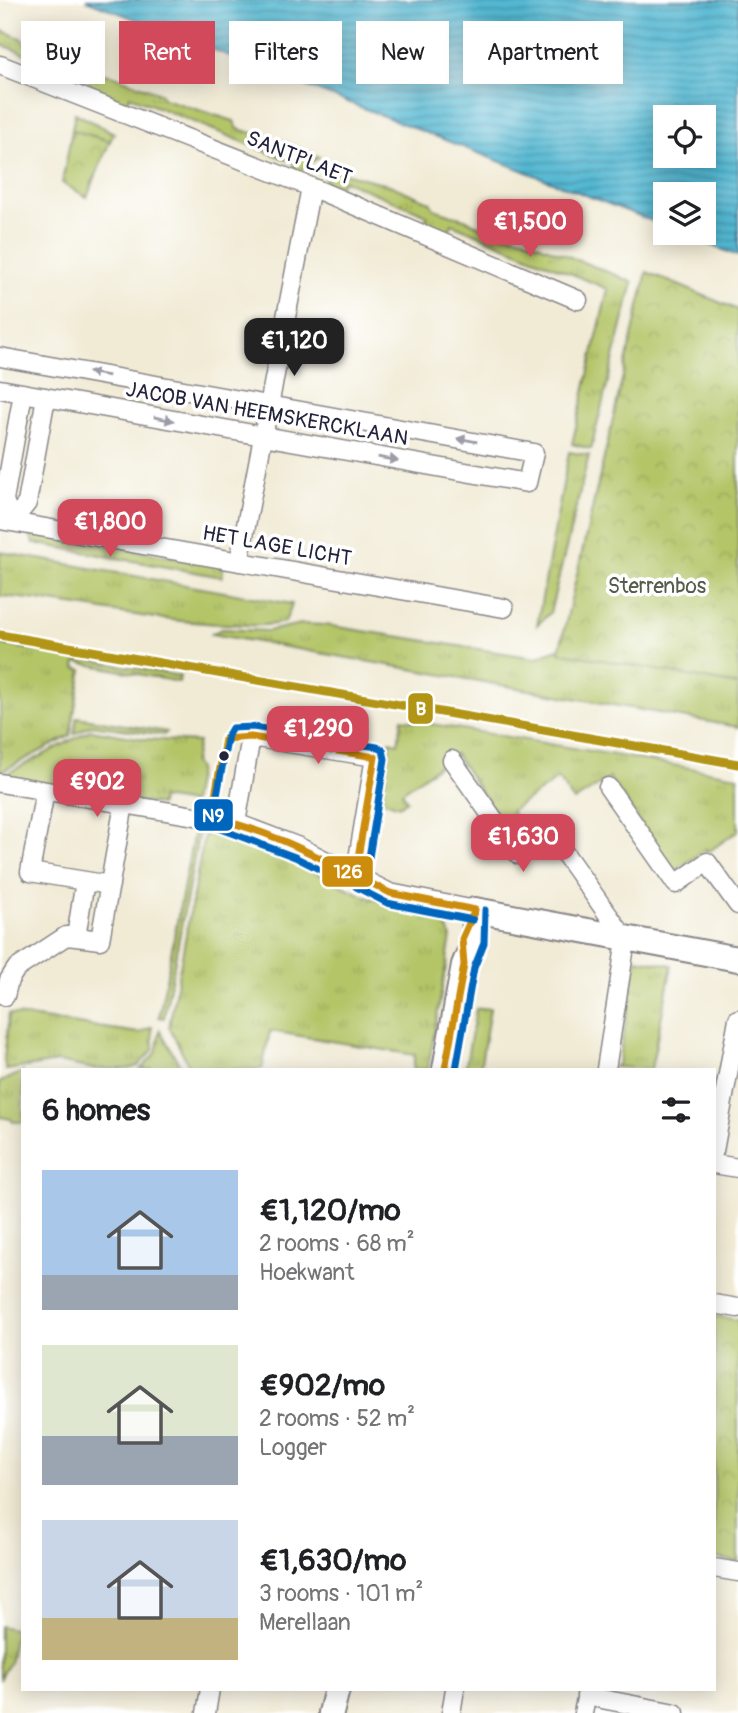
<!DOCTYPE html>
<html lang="en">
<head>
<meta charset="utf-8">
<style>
  body { margin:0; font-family:Pangolin,sans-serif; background:#f2f2f2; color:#202124; height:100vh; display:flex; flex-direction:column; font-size:26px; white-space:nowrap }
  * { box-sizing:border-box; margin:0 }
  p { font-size:23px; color:#757577 }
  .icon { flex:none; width:38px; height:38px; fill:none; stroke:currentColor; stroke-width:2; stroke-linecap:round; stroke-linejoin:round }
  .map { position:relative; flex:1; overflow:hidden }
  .side { position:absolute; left:21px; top:1068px; width:695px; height:623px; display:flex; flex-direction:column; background:#fff; border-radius:0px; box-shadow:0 4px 18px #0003 }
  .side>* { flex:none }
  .guide { position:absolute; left:21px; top:21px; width:696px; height:63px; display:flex; gap:14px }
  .buttons { position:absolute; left:653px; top:105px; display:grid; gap:14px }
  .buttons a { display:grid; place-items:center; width:63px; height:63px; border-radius:0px; background:#fff; box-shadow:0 4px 18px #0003; font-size:35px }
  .price { position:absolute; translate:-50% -60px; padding:0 16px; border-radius:14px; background:#d1495b; color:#fff; font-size:23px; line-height:46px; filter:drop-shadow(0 2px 4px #0008) }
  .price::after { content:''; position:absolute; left:50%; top:42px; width:21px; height:16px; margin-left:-10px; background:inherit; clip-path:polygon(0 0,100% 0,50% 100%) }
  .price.selected { background:#222; color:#fff }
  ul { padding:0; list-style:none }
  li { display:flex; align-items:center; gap:21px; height:175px; padding:0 21px }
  li span { display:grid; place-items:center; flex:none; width:196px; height:140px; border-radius:0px; color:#555 }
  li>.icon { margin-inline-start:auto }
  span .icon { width:84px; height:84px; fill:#fffc; stroke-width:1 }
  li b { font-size:30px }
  h2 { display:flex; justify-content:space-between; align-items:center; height:84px; padding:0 21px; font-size:30px }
  .tag { padding:0 24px; border-radius:0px; background:#fff; box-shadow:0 4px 18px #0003; font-size:24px; line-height:63px }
  .tag.selected { background:#d1495b; color:#fff }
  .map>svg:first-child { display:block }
</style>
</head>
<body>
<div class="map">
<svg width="738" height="1713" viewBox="0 0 738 1713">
  <defs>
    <pattern id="grass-tufts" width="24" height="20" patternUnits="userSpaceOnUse" patternTransform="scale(1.75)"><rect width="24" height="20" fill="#b4c567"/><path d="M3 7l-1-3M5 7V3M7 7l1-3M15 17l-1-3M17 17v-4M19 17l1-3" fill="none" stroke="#9aa95a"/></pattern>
    <pattern id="park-crowns" width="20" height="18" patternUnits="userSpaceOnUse" patternTransform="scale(1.75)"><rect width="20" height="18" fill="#b4c567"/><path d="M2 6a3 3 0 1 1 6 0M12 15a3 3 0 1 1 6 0" fill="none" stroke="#9aa95a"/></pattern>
    <pattern id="water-rules" width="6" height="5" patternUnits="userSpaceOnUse" patternTransform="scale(1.75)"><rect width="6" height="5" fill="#53b7d1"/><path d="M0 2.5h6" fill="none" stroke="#4494ab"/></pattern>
  </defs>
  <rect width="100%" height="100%" fill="#fff"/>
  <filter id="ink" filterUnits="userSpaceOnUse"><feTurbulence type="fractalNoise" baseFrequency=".0143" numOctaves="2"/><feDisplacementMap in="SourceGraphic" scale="14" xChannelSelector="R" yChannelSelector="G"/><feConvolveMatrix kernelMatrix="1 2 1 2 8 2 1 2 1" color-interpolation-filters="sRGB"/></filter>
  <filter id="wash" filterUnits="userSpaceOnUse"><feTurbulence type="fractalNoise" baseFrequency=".00686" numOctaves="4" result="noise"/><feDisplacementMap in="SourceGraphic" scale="28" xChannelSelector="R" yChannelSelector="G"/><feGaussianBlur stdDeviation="1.57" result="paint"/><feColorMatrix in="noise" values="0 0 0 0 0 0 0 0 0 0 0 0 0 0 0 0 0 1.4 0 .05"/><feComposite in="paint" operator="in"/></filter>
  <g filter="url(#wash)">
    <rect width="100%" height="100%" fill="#f1ebd5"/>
    <path fill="url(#grass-tufts)" stroke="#6b7451" stroke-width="2" d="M0,30L21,38L27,46C46,49 63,52 79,65L76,74L0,44Z
      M90,73L112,75L160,93L164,99L234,121L238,129L285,142L319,157L301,170L298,176L292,173L295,163L130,96L126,106L88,91Z
      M75,113L114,133L110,141L72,130Z
      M325,162L336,171L387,184L430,202L434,209L467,220L490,231L523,238L633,282L591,449L572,444L608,289L452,224L447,235L424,226L427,215L343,180L337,191L328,188L324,176L318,167Z
      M569,452L589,455L550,613L537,625Z
      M28,531L223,566L222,577L34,543Z
      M0,552L292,604L285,622C266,627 246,625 226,624C149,622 76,602 0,596Z
      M301,624L325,625L535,658L557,649L738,676V727L212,634L221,629L268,631Z
      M0,644L180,676L179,682L76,662L75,668L82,670L70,736L0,772Z
      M77,717L167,732L164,735L92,725L74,734Z
      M402,719L738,776V831L708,852L706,849L674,872L610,778L574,801L558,779L511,811L529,838L517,845L455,754L402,792L407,800L399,806L382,800L390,741L398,743Z
      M91,730L144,739L198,742L194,762L198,769L192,803L161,798L160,805L0,777Z
      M194,832H199L164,1018L159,1017Z
      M208,833L267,849L364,896L441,921L449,931L451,937L428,1069H413L415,1055L270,1031L262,1069H191L169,1027L204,836Z
      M637,959L672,965L651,1069L614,1067L618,1064Z
      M490,1008L480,1069H465L476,1009Z
      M9,1014L139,1033L152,1027L153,1050L138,1066L128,1069H93L58,1062L6,1070L4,1060Z
      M160,1030L182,1069H141L156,1053Z
      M23,1072V1122H13L11,1119L0,1117V1082Z
      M0,1626L14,1629L15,1633L9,1664L0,1678Z"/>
    <path fill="url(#park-crowns)" stroke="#6b7451" stroke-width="2" d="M72,130L110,141L87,197L62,183Z
      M647,272L738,310V685L559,652Z
      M714,1316L738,1320V1562L714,1558Z"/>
    <path fill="url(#water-rules)" stroke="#3a6c86" stroke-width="2" fill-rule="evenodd" d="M86,0H738V256L681,233H704V194H665V226ZM665,117H704V156H665Z"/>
  </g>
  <g filter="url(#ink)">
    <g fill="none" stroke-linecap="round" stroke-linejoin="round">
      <defs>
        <path id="street" d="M0,65L311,187L578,300
          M0,357L534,453L527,483L0,389
          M23,393L4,500L12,522L27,503L46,397
          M0,520L504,608
          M239,562L311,187
          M452,760L519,855L548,830L626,940L606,1069
          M0,783L236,823L299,847L390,893L475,910
          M608,787L676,884L707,862L738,905
          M45,791L30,872L110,885
          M236,823L251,737L375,757L355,877
          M76,937L100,940L124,804
          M5,996L9,980L16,969L66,936L76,937L85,881
          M714,1151L738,1019
          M714,1164L738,1168
          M714,1304L738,1308
          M714,1568L738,1572
          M586,1696L675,1713
          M206,1713L210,1689
          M451,1713L455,1689
          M583,1713L588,1689"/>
        <path id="secondary" d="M475,910L738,959
          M445,1069L464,965L474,941L475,910
          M331,1713L337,1689"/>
      </defs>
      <use href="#street" stroke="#8a8688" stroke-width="21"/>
      <use href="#secondary" stroke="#8a8688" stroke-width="28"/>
      <use href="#street" stroke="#fff" stroke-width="18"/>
      <use href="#secondary" stroke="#fff" stroke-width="24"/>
      <defs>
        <path id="bus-1" d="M251,737L375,757L355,875C309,852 262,828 211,818L225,739Z
          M355,875L390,893L475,910
          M445,1069L464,965L462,939L475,910"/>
        <path id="bus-2" d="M346,883L295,857L215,827L213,818L228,735L232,728L253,727L377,747L383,750L385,759L367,870
          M356,887L387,903L473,920
          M456,1069L474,968L484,943L485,910"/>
      </defs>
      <use href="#bus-1" stroke="#fff" stroke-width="12"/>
      <use href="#bus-2" stroke="#fff" stroke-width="12"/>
      <use href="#bus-1" stroke="#cc8c0c" stroke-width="7"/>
      <use href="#bus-2" stroke="#0065bd" stroke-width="7"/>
      <defs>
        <path id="metro-1" d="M0,635L738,764"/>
      </defs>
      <use href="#metro-1" stroke="#fff" stroke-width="14"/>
      <use href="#metro-1" stroke="#b29515" stroke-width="9"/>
    </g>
    <defs><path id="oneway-solid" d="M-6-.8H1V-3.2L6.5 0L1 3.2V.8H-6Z" transform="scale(1.75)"/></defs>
    <g fill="#9c9ca7">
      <use href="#oneway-solid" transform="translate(98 374) rotate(-170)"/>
      <use href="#oneway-solid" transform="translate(164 419) rotate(11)"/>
      <use href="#oneway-solid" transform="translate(467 440) rotate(-170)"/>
      <use href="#oneway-solid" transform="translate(388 459) rotate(10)"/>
    </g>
  </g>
  <circle fill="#22223b" stroke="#fff" stroke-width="2.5" cx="224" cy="756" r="6"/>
  <g text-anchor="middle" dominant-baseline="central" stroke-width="7" stroke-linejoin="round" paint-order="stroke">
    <g font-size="21" fill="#22223b" stroke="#fff">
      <text transform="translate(299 158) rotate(22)">SANTPLAET</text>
      <text transform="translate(267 414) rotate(10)">JACOB VAN HEEMSKERCKLAAN</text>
      <text transform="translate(277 546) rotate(10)">HET LAGE LICHT</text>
    </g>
    <g font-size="21" fill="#555b4a" stroke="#fff">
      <text x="657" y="586">Sterrenbos</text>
    </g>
  </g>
  <g stroke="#fff" stroke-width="2.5">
    <rect x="407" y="692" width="27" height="33" rx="7" fill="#b29515"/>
    <rect x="193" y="798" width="41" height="34" rx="7" fill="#0065bd"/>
    <rect x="321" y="855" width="53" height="33" rx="7" fill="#cc8c0c"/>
  </g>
  <g font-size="19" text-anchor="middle" font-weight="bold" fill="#fff">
    <text x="421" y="715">B</text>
    <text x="213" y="822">N9</text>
    <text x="348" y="878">126</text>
  </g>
</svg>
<div class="buttons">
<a><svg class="icon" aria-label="locate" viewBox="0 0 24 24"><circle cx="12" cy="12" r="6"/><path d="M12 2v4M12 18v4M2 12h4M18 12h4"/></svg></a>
<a><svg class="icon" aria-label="layers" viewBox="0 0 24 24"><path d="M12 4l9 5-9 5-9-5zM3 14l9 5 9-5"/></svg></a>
</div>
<b class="price" style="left:530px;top:259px">€1,500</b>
<b class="price selected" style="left:294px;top:378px">€1,120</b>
<b class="price" style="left:110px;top:559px">€1,800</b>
<b class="price" style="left:318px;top:766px">€1,290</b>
<b class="price" style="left:97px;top:819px">€902</b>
<b class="price" style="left:523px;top:874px">€1,630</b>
<div class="guide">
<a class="tag">Buy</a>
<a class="tag selected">Rent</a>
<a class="tag">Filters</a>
<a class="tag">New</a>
<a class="tag">Apartment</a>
</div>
<section class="side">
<h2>6 homes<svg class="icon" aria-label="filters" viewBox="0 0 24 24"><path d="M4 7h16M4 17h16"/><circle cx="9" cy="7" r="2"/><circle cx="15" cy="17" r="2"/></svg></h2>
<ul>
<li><span style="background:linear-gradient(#a9c7e8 75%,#9aa5b1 0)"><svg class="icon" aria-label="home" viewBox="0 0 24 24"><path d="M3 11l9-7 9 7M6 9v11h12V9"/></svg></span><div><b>€1,120/mo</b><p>2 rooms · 68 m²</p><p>Hoekwant</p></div></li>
<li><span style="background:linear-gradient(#dfe7d0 65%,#9aa5b1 0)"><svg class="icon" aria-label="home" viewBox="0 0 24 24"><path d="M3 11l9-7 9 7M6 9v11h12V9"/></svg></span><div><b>€902/mo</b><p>2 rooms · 52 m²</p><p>Logger</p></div></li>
<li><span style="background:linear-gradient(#c9d6e8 70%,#c2b280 0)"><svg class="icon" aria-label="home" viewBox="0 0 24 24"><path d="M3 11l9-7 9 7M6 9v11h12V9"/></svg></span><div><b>€1,630/mo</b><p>3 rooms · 101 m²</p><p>Merellaan</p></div></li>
</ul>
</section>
</div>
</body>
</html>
